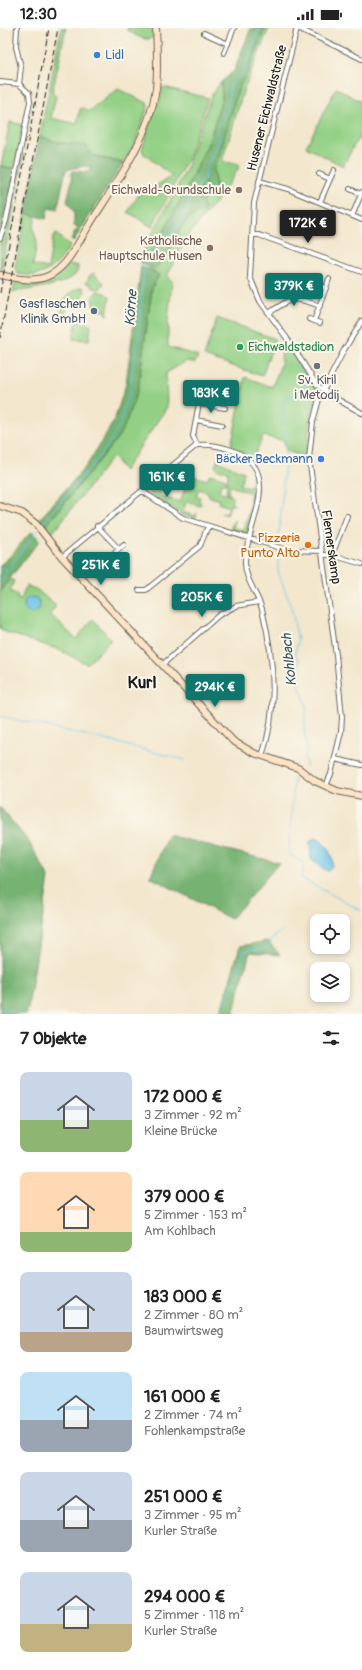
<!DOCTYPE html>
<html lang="de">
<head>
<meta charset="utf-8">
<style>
  body { margin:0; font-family:Pangolin,sans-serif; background:#f6f6f6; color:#222; height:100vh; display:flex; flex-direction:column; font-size:15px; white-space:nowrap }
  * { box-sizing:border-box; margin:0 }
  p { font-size:13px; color:#767676 }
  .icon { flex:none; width:22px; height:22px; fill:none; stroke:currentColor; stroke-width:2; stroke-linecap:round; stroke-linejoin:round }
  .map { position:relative; height:986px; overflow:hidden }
  .panel { display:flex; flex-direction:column; background:#fff; flex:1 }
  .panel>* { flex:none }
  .fabs { position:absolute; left:310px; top:886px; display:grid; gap:8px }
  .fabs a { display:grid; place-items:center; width:40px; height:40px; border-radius:8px; background:#fff; box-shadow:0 2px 6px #0003; font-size:20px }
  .price { position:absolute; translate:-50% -34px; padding:0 9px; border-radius:4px; background:#0f766e; color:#fff; font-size:13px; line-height:26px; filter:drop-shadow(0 1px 2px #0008) }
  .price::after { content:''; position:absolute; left:50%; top:24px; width:12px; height:9px; margin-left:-6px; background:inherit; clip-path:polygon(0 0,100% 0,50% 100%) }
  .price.current { background:#222; color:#fff }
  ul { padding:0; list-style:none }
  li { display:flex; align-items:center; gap:12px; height:100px; padding:0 20px }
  li span { display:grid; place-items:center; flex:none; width:112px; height:80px; border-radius:8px; color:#555 }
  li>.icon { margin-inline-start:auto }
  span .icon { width:48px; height:48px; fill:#fffc; stroke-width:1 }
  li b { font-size:17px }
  h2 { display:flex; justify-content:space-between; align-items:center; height:48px; padding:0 20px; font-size:17px }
  .status { display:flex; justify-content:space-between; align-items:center; height:28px; padding:0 20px; background:#fff; direction:ltr }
  .status svg { height:11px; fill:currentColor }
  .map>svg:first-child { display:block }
</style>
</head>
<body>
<div class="status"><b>12:30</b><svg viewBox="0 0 49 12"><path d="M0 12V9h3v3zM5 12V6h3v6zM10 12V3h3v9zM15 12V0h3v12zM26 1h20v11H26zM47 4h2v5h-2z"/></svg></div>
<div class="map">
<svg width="362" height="986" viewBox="0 0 362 986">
  <rect width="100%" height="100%" fill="#fbf7ec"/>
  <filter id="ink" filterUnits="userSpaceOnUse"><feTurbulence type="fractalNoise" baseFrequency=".025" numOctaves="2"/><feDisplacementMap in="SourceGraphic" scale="8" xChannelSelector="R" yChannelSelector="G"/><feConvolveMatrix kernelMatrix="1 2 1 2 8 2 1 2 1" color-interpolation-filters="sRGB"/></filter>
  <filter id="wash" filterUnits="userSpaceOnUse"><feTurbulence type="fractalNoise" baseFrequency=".012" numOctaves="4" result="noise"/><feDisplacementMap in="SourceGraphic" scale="16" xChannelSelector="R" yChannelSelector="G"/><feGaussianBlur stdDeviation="0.9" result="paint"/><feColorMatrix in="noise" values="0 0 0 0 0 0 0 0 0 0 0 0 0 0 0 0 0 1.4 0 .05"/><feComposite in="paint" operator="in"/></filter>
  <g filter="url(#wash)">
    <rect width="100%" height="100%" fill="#f3e7cd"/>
    <path fill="#93d085" stroke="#587650" d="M61,0H66L52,66L56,68L51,90L77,96L80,81L85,80L88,84L118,61L147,75L148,78L134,118L123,135L94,128L85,117C69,116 55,115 40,108Z
      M127,0H152L153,9C145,15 134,6 127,2Z
      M265,0H269L244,61L222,133L239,137L238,141L216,174L188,207L167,248L172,253L168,293V319L198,328L195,335L187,333L166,345L167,379L124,443L113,428L50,508L44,500L117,411L138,361L152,260L159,247L149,241L150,239L155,240L167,229L179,203L189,189L204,182C202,175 203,167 201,159L205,154L216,161L213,138L219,128L239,59L247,46Z
      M221,54L222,70L209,114L188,158L158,214L141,235L140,229L186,142L212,66Z
      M163,59L208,70L189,128L152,199L128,184L141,163L144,165L172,148L144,126L142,121L156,76H159Z
      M336,60L362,74V112L358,110L343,138L306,119Z
      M10,94L23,97L14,141L1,138Z
      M23,126H24L1,244L0,214L8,193Z
      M26,185L36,188L33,200L37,214L33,237L48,240L53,210L56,206L70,218C57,239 45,251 18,246L15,240Z
      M69,236L78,238C81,258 26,261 13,264L15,254C37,257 54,253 69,236Z
      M94,245L104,255L100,261L93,260L91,256L86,255L90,247Z
      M83,259L85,264L83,266V272L80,277L72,275L71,278L67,277L65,290L62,292C60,280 63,267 75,262C78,260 80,259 83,259Z
      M97,263L106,265L110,269L107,287L106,283H102V280L94,279L92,270Z
      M217,290L275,311L262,348L204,328Z
      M77,292L80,293L81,296L86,295L91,298L89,312L73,311Z
      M282,316L295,327L310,354L318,363L310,390L306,429L286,423L284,413L263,408L253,431L245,425L231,419L245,349L272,359L281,336Z
      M219,427H221L219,434L244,444L240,457L250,460L255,448L253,445L255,447L257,462L248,504L246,506L230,502L234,492L235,493L233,500L244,502L252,472L249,471L251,465L230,458L228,464L231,467L226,465L228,445L225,442H218L215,438Z
      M210,446L226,451L225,456L221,455L219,464L233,469L231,475L234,477H230L227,487L221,485L226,486L229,479L218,475L219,472L208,468L209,465L199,461L196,468L200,469L199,474L201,475L200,478L186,474L183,484L195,488L197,485L195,491L182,487L150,466L148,463L158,453L165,460V462L161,461L159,468L180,474L190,447L207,452Z
      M11,551L14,553L10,563L18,567L17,571L21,572L26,558L36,561L56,578L50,586L76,611L93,591L111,612L87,636L57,621L5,604L0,600V563Z"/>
    <path fill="#76b272" stroke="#496747" d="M251,0H265L247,46L239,59L219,128C208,146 219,151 214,167L212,168L205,154L201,159C203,167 202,175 205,182L189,189L179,203L167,229L154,241L141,235L158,214L188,158L209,114L222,70L221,54L234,43Z
      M40,108C55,115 69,116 85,117L94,128L123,135L73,214L71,212L75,203H77L79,200L74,198V184L67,173L72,152L71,146L73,143L90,144L91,139L83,138L66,142L57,182L48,180L46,191L26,185Z
      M0,138L16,141L0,206Z
      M141,239L149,241L159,247L152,260L138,361L125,397L117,411L44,500L38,493L87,437L114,393L126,356Z
      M32,504L40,512L0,563V537C13,528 20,514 32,504Z
      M0,779L29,814L49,850L27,986H0Z
      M168,807L279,835L231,891L150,849Z
      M268,913L280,927L250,924L233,986H220L240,918Z"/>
    <path fill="#6dc4ea" stroke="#447083" d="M24 577a8 8 0 1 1 16 0a8 8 0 1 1-16 0Z
      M316,810C327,815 339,835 328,843L321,840L311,831L310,814L312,811Z"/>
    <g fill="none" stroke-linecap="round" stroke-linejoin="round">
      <path stroke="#6dc4ea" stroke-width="1" d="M277,307L290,326
        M285,397L283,371L290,368L302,369C313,357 302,342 294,331
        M41,498L90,440L108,417L121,394L124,379L130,365L134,331L139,307L144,237L158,226L163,218L188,180L191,167L204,152L207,137L219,115L218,99L228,81L230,58L242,45L259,0
        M279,507L286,421L285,401
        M278,523V543L291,579L298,612L295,625L299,633L297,651L307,679L304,702L307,722L304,731L307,739
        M0,540L7,542
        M0,553L38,502
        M0,688L94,709L185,732
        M294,751L289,826L304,835L301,850L362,883
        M0,981L20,986
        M223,986V979L237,949L244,923L269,919L271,912L282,903"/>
    </g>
  </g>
  <g filter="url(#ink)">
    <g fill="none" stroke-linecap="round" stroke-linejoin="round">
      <defs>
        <path id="street" d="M17,0L16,19L21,39L19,56
          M297,0L254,175L250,249L260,273L291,316L317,357L333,369L362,385
          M298,0L362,31
          M204,5L228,16
          M224,25L234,0
          M0,54L19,56
          M319,146L330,151
          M259,153L288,161L362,192
          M350,161L361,166
          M320,174L334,142
          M352,188L362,164
          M252,207H259L362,244
          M0,210L6,193L30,74L29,65L19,56
          M317,257L326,260
          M269,285C293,269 292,268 320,278
          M309,291L320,295
          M314,293L329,251
          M191,364L200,367
          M199,376L225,380
          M196,392L222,397
          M197,417L193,408L202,358L229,364
          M142,463L183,490L287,522L322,523
          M97,498L119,521
          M322,527H332L362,536
          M332,527L347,488
          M62,529L197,417C216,415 247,423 256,441C269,466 246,506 245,533C244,550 257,565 262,581C274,629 279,680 262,728
          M107,532L124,517
          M139,562H146L200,518L208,498
          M162,637L219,587L236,578L259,574
          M335,731L362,737
          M326,758L331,746L341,704L342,689L336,627L309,430L313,394L319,371L344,322L362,293"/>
        <path id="secondary" d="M0,247C16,250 32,255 48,248C67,240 77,216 88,199C115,156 148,113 156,61C158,41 157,20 156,0
          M0,478L22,485L36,496L62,529L233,713L254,725L298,740L315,753L337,763L362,768"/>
      </defs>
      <use href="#street" stroke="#67635a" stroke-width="6"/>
      <use href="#secondary" stroke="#67635a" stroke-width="8"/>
      <use href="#street" stroke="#fff" stroke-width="4"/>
      <use href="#secondary" stroke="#fee4c6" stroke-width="6"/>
      <path stroke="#1c1c1c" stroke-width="1" stroke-dasharray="6 3" stroke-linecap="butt" d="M0,265L49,0
        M0,310L58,0"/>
    </g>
  </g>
  <g fill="#3f7fe0" stroke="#fbf7ec" stroke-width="1.5">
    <circle cx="97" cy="27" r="4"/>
    <circle cx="321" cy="431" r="4"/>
  </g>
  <g fill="#8d6e63" stroke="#fbf7ec" stroke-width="1.5">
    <circle cx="239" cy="162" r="4"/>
    <circle cx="210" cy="220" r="4"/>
  </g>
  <circle fill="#5c6f8a" stroke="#fbf7ec" stroke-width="1.5" cx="94" cy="283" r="4"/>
  <circle fill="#2e9e5b" stroke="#fbf7ec" stroke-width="1.5" cx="240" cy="319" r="4"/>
  <circle fill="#6b7280" stroke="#fbf7ec" stroke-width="1.5" cx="317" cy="338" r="4"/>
  <circle fill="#e8710a" stroke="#fbf7ec" stroke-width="1.5" cx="308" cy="517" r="4"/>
  <g text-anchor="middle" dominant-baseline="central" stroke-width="4" stroke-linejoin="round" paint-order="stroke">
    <g font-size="13" fill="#366cbe" stroke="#fbf7ec" text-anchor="start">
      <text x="105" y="27">Lidl</text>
      <text x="313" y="431" text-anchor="end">Bäcker Beckmann</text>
    </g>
    <g font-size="13" fill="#1c1c1c" stroke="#fbf7ec">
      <text transform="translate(267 80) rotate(-76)">Husener Eichwaldstraße</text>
      <text transform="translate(331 519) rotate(82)">Flemerskamp</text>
    </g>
    <g font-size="13" fill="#785e54" stroke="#fbf7ec" text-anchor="end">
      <text x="231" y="162">Eichwald-Grundschule</text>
      <text x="202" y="213">Katholische<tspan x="202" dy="15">Hauptschule Husen</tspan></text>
    </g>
    <g font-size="13" fill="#4e5e75" stroke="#fbf7ec" text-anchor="end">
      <text x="86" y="276">Gasflaschen<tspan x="86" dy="15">Klinik GmbH</tspan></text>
    </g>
    <g font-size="13" fill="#27864d" stroke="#fbf7ec" text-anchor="start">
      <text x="248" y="319">Eichwaldstadion</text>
    </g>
    <g font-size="13" fill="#5b616d" stroke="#fbf7ec">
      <text x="317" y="352">Sv. Kiril<tspan x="317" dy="15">i Metodij</tspan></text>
    </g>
    <g font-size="13" fill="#c56008" stroke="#fbf7ec" text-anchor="end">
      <text x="300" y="510">Pizzeria<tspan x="300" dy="15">Punto Alto</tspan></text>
    </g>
    <g font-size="14" font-style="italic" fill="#385764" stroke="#fbf7ec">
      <text transform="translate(131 280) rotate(-86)">Körne</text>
      <text transform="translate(289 632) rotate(-96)">Kohlbach</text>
    </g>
    <g font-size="17" font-weight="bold" fill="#1c1c1c" stroke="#fbf7ec">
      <text x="142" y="654">Kurl</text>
    </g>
  </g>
</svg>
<div class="fabs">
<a><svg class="icon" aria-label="locate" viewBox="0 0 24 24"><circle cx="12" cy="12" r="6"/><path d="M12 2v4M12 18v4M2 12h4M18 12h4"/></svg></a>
<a><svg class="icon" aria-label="layers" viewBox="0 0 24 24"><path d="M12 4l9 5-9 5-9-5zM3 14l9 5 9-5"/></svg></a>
</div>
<b class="price current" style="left:308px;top:216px">172K €</b>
<b class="price" style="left:294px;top:279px">379K €</b>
<b class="price" style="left:211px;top:386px">183K €</b>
<b class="price" style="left:167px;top:470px">161K €</b>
<b class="price" style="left:101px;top:558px">251K €</b>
<b class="price" style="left:202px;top:590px">205K €</b>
<b class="price" style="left:215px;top:680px">294K €</b>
</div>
<section class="panel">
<h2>7 Objekte<svg class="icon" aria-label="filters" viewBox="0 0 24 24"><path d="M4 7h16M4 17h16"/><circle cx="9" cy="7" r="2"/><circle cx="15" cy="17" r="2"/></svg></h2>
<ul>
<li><span style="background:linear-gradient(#c9d6e8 60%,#8fb573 0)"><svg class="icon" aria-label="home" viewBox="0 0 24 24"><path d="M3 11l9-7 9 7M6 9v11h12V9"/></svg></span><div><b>172 000 €</b><p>3 Zimmer · 92 m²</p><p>Kleine Brücke</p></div></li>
<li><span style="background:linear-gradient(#ffd9b3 75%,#8fb573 0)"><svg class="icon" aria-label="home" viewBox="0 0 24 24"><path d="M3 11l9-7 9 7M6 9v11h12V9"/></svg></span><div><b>379 000 €</b><p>5 Zimmer · 153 m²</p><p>Am Kohlbach</p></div></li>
<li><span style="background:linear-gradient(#c9d6e8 75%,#b9a48a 0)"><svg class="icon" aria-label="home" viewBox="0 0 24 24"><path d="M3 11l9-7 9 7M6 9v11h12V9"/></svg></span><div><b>183 000 €</b><p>2 Zimmer · 80 m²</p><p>Baumwirtsweg</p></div></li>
<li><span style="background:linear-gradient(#bfe0f5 60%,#9aa5b1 0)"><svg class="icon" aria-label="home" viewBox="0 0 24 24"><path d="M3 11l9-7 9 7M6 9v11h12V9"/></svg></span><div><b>161 000 €</b><p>2 Zimmer · 74 m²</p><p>Fohlenkampstraße</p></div></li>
<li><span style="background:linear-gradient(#c9d6e8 60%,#9aa5b1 0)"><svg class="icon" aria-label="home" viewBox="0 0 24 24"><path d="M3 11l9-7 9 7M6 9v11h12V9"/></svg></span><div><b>251 000 €</b><p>3 Zimmer · 95 m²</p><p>Kurler Straße</p></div></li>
<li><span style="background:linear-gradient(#c9d6e8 65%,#c2b280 0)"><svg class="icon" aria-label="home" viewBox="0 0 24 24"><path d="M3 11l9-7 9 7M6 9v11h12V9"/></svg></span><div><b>294 000 €</b><p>5 Zimmer · 118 m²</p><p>Kurler Straße</p></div></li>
</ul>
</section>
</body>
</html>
